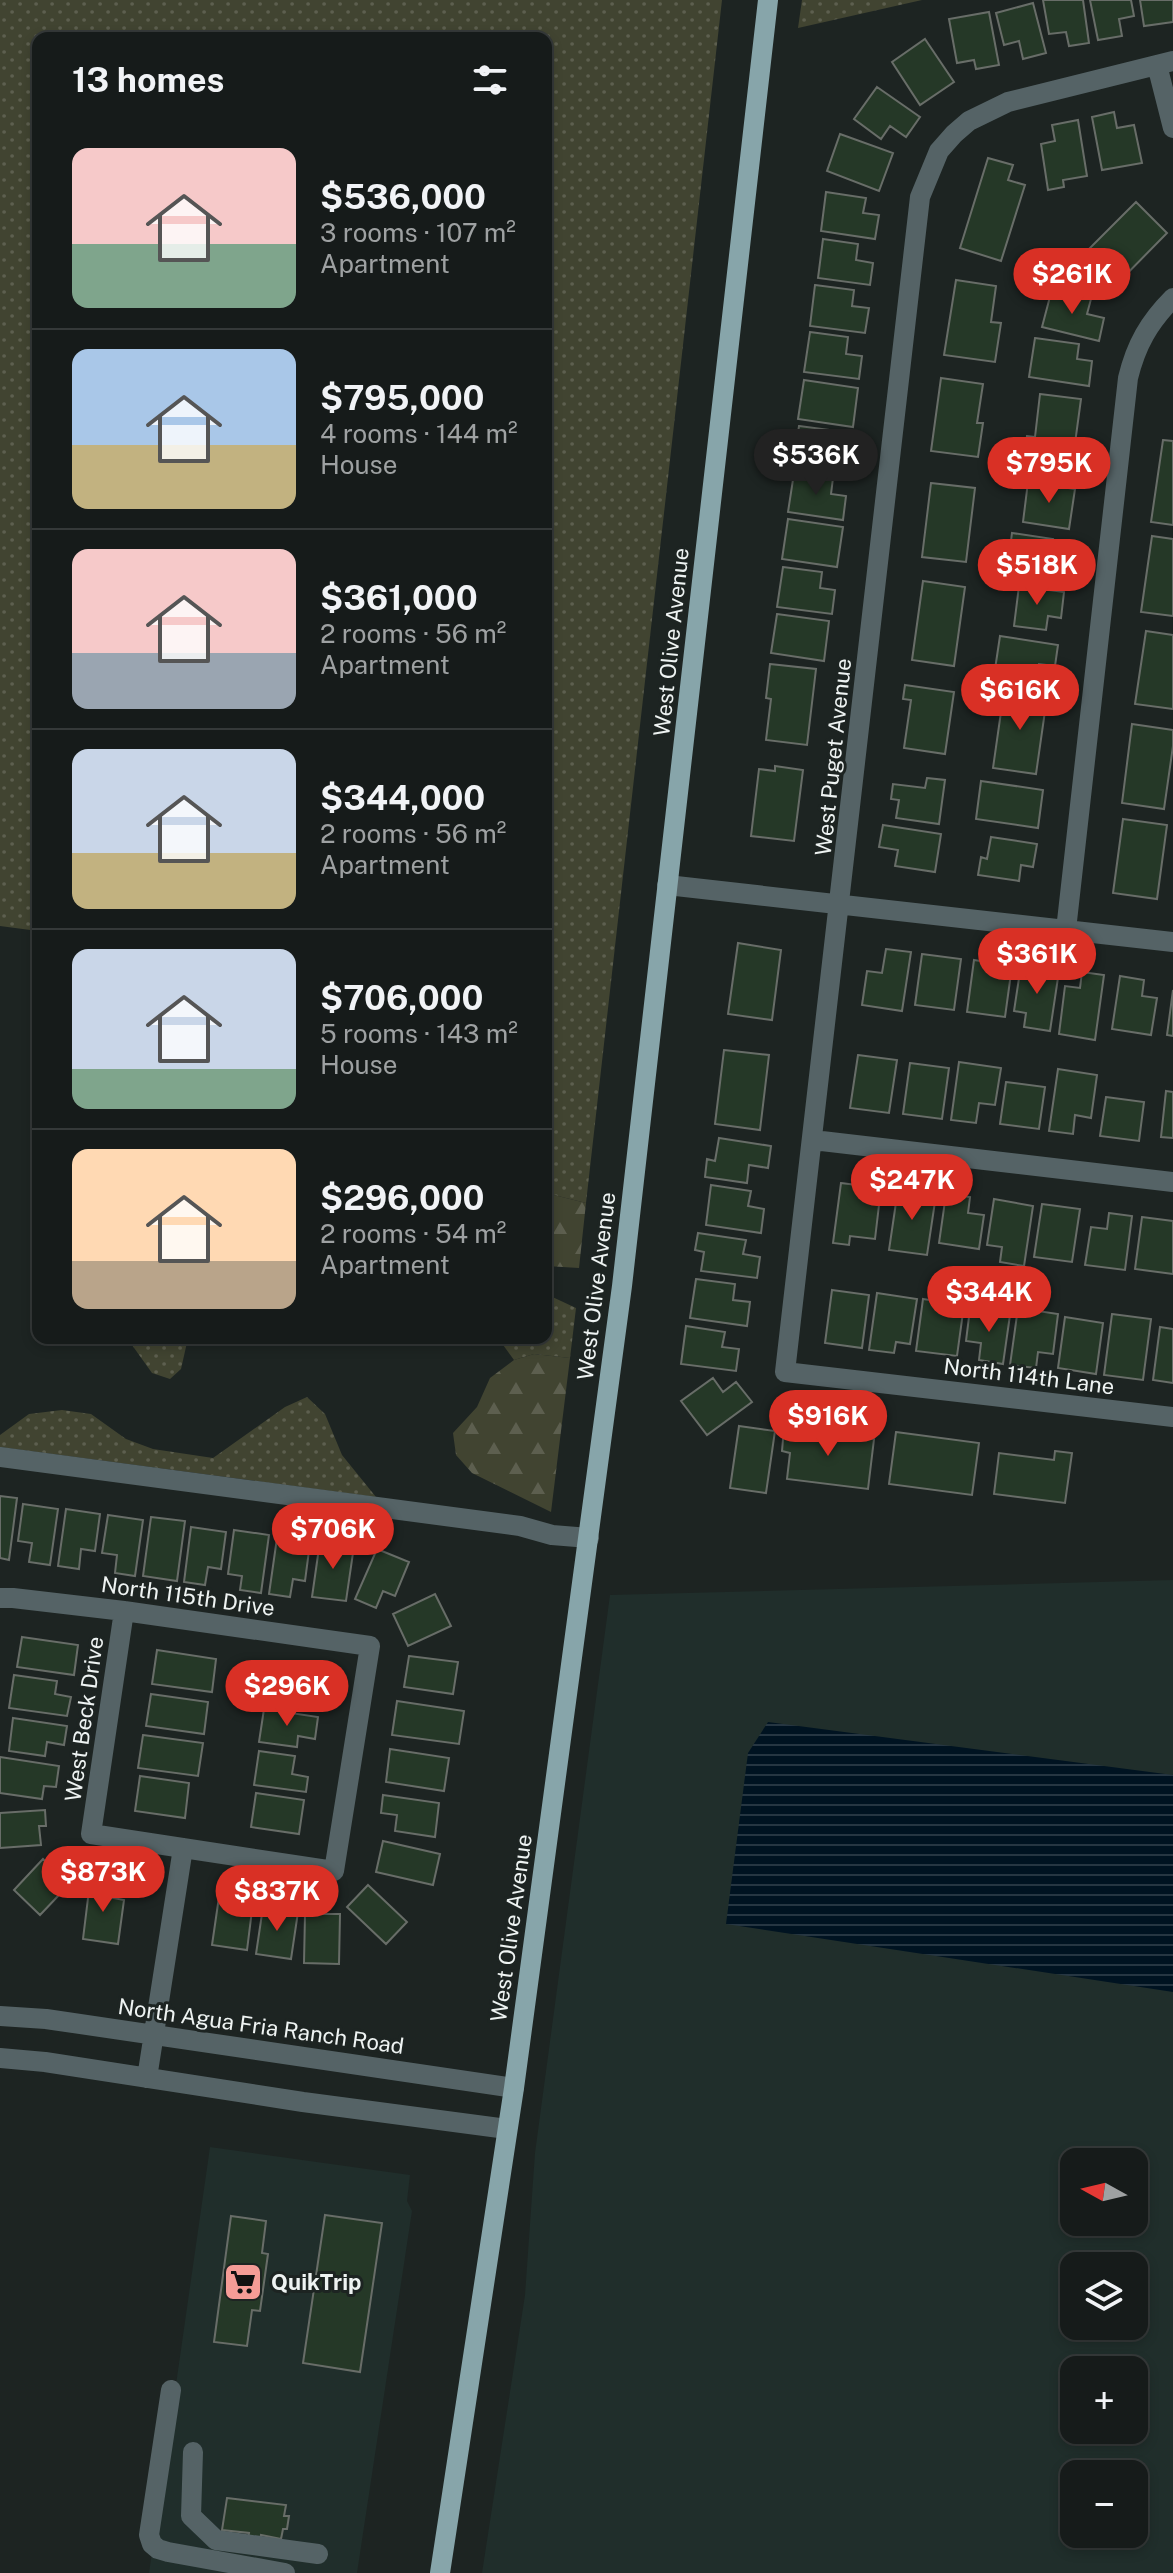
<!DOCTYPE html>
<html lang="en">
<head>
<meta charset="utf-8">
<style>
  body { margin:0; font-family:"Public Sans",sans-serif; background:#232827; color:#f1f3f6; height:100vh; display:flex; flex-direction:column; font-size:30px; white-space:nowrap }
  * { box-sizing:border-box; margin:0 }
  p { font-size:26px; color:#9ea1a2 }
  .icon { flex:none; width:44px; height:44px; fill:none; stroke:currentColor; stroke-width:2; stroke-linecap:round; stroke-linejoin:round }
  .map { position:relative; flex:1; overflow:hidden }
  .side { position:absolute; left:32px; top:32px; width:520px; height:1312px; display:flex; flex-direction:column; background:#161b1a; border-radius:16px; box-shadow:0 4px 12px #0003,0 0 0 2px #353939 }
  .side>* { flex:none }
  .needle { width:52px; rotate:278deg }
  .controls { position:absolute; left:1060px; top:2148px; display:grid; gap:16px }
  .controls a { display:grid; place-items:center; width:88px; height:88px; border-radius:16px; background:#161b1a; box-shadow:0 4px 12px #0003,0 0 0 2px #353939; font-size:40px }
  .price { position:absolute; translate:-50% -68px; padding:0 18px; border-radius:28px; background:#d93025; color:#fff; font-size:26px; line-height:52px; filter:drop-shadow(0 2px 4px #0008) }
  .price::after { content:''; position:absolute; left:50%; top:48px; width:24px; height:18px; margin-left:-12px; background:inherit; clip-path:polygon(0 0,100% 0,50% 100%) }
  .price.current { background:#222; color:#fff }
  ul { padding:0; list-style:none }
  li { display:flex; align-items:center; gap:24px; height:200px; padding:0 40px }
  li+li { border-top:2px solid #353939 }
  li span { display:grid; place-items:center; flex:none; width:224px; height:160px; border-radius:16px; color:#555 }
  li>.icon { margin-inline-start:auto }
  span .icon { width:96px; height:96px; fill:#fffc; stroke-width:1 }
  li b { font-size:34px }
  h2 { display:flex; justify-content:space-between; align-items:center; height:96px; padding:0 40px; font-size:34px }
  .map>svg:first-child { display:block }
</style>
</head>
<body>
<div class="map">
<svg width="1173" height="2573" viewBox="0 0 1173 2573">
  <defs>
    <pattern id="grass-dots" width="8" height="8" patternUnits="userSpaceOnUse" patternTransform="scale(2)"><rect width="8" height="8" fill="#414431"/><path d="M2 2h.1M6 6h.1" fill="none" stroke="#5d5f4f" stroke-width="1.8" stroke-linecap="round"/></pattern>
    <pattern id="forest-firs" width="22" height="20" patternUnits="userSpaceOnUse" patternTransform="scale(2)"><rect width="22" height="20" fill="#414431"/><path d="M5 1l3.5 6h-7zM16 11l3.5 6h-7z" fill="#5d5f4f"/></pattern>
    <pattern id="water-rules" width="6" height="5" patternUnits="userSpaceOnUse" patternTransform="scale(2)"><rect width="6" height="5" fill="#001321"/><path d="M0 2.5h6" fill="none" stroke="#263642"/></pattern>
  </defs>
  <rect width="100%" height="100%" fill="#1d2422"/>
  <path fill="#202e2b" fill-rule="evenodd" d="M1173,1580V2573H482L525,2295L535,2153L610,1595ZM1074,2162H1134V2222H1074ZM1074,2266H1134V2326H1074ZM1074,2370H1134V2430H1074ZM1074,2474H1134V2534H1074Z
    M210,2147L410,2175L407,2201L412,2211L357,2573H149Z"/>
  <path fill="url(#grass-dots)" d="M0,0H722L586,1203L546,1193V38H38V931L0,926Z
    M802,0H922L798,28Z
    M546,1294L576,1308L570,1358L534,1354L514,1360L498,1338H546Z
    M127,1338H188L181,1369L170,1379L152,1373Z
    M307,1397L325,1414L342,1455L376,1497L0,1447V1435L29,1414L62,1410L91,1414L126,1439L153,1449L213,1458L285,1407Z"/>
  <path fill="url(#forest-firs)" d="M546,1193L586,1203L579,1268L546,1266Z
    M534,1354L570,1358L551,1512L472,1473L456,1455L453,1433L477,1407L490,1378L514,1360Z"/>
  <path fill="url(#water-rules)" d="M768,1722L1173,1775V1992L726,1924L748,1753Z"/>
  <path fill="#253827" stroke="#686d68" stroke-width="2" d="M1043,0H1083L1089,43L1069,46L1066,32L1049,34Z
    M1090,0H1131L1134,16L1119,19L1122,36L1098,40Z
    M1140,0H1173V22L1144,26Z
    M1033,3L1046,53L1023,59L1019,41L1004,45L996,13Z
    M989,12L999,65L976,69L974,60L957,63L949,19Z
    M925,39L954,82L920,105L892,62Z
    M877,87L920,117L906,137L890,126L881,139L854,119Z
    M1114,112L1117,128L1134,125L1142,163L1102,170L1092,117Z
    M1078,120L1087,176L1063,180L1064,187L1048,190L1041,144L1055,141L1052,125Z
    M840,134L893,153L879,191L827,171Z
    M988,158L1013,165L1008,180L1025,185L1001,261L960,248Z
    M826,192L866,198L863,213L879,215L875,239L821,231Z
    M1136,202L1167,233L1106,295L1074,264Z
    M823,239L858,244L856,260L873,263L870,285L818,278Z
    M956,280L996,286L991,322L1001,323L995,362L944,355Z
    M815,285L854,290L852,306L869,308L865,333L810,326Z
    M1052,289L1091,299L1087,314L1104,318L1099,341L1042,327Z
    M810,332L848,337L846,354L862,356L859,379L804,372Z
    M1035,338L1079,344L1077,359L1092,361L1089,386L1029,377Z
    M941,378L983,384L977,423H983L978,457L931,451Z
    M804,380L858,388L853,427L798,419Z
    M1040,394L1081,399L1071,473L1023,467L1027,436L1035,437Z
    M799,426L838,431L835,447L852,450L848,473L793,465Z
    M1163,440L1173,441V525L1151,522Z
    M794,473L833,478L831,494L846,496L843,520L788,512Z
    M1028,482L1075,489L1069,529L1023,522Z
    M931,483L975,488L966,562L922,557Z
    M788,519L843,527L837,567L782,559Z
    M1012,533L1053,539L1051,554L1069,556L1065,580L1012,572L1015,558L1009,557Z
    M1152,536L1173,539V616L1141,612Z
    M783,567L822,572L820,588L835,590L832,614L777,607Z
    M923,581L965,587L954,666L912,660Z
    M1019,586L1064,592L1061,618L1048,616L1046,630L1014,626Z
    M777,614L829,621L824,661L771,653Z
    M1146,631L1173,635V709L1135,704Z
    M1000,636L1058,645L1055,666L1039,664L1036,682L994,676Z
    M770,664L816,669L807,745L766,740L771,699L766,698Z
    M905,685L954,692L945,754L904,748L911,700L903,699Z
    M1004,691L1047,697L1036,774L993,768Z
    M1132,724L1173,730V746L1164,809L1122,803Z
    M775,766L803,770L794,841L751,836L759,769L775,771Z
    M927,778L945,780L939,824L896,818L899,800L891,799L893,784L925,788Z
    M981,781L1043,790L1038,828L976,819Z
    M1123,819L1167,825L1157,899L1113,893Z
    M883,825L941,834L935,872L895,866L898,850L879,847Z
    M991,837L1037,844L1033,867L1021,865L1019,881L978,875L981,857L987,859Z
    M738,943L781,950L772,1020L728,1014Z
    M886,949L911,952L902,1011L862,1005L867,971L882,973Z
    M922,954L961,959L954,1010L915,1005Z
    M974,960L1012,966L1005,1017L967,1012Z
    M1021,965L1059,971L1050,1031L1024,1027L1026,1013L1014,1011Z
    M1082,972L1104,975L1095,1040L1059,1034L1065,986L1080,988Z
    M1120,976L1144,980L1142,996L1157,998L1151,1035L1112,1029Z
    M1173,990V1036L1167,1035Z
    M724,1050L769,1055L760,1130L715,1124Z
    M858,1055L897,1060L889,1113L850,1108Z
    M959,1062L1001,1068L995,1105L979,1103L976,1123L951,1120Z
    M910,1063L949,1068L942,1119L903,1114Z
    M1058,1069L1097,1075L1091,1118L1075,1115L1073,1134L1049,1131Z
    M1006,1082L1045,1087L1039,1129L1000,1124Z
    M1166,1091L1173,1092V1138L1161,1137Z
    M1106,1097L1144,1102L1139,1141L1100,1136Z
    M719,1138L771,1146L768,1168L749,1165L747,1183L705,1177L707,1159L715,1161Z
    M841,1183L881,1188L875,1239L850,1236L849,1245L833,1243Z
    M711,1185L751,1191L748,1206L764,1209L761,1233L706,1225Z
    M898,1189L936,1195L927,1255L889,1250Z
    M946,1194L970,1197L968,1213L984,1215L979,1249L939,1243Z
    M994,1199L1033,1206L1024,1266L1000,1262L1002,1247L987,1245Z
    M1042,1204L1080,1209L1072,1262L1034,1257Z
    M1109,1213L1132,1216L1125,1270L1085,1265L1091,1227L1107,1229Z
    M1142,1217L1173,1221V1274L1135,1269Z
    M698,1233L746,1240L743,1254L760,1257L757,1278L701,1271L704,1252L695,1250Z
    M696,1279L735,1284L733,1300L750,1302L747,1326L690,1318Z
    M832,1290L869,1295L862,1348L825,1343Z
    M877,1293L917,1299L910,1344L896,1342L894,1353L869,1350Z
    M923,1299L964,1305L957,1356L916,1351Z
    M1018,1308L1058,1314L1053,1354L1038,1352L1036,1368L1010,1365Z
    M970,1309L1010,1315L1003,1364L979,1360L981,1343L966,1341Z
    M1112,1314L1151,1319L1143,1380L1104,1375Z
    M1065,1317L1103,1323L1096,1374L1058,1368Z
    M686,1326L725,1332L722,1347L739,1349L736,1371L681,1364Z
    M1160,1327L1173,1329V1383L1153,1380Z
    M713,1378L723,1392L736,1382L752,1402L707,1435L681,1401Z
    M739,1426L775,1431L766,1493L730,1488Z
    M784,1428L874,1439L868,1489L787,1479L790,1453L782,1451Z
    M896,1432L979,1443L972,1495L889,1484Z
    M1055,1451L1072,1453L1065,1503L994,1494L999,1453L1054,1460Z
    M0,1496L17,1498L9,1560L0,1558Z
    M23,1504L58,1509L50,1565L29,1562L32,1543L18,1541Z
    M66,1509L100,1514L95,1551L81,1549L79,1569L58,1566Z
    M108,1515L143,1520L135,1576L115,1573L117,1555L102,1553Z
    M151,1517L185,1521L177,1581L143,1576Z
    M191,1527L226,1532L221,1569L208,1567L205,1585L184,1582Z
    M234,1530L269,1535L261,1593L240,1590L242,1576L228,1574Z
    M277,1538L310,1543L305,1581L293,1579L290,1597L269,1594Z
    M320,1541L354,1546L346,1601L312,1597Z
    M377,1549L409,1562L395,1596L383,1591L376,1608L355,1599Z
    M435,1594L451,1626L408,1646L393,1614Z
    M22,1637L78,1645L74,1675L17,1667Z
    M157,1650L216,1659L212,1692L152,1684Z
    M409,1656L458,1662L453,1694L404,1687Z
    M276,1666L323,1673L318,1707L271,1700Z
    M14,1675L57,1681L55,1694L71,1697L67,1716L9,1708Z
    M151,1694L208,1702L204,1734L146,1726Z
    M397,1701L464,1711L459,1744L392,1735Z
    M264,1709L318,1717L315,1739L298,1736L297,1747L259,1742Z
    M13,1718L67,1726L64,1745L47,1742L45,1756L9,1751Z
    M143,1735L203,1743L198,1776L138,1768Z
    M390,1749L449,1758L444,1791L386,1782Z
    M259,1751L295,1756L292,1774L308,1777L306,1792L254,1785Z
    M0,1757L59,1766L56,1787L44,1786L42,1799L0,1793Z
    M140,1776L189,1783L185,1818L135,1811Z
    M256,1793L304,1800L299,1834L251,1827Z
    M383,1795L439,1803L435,1837L395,1831L397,1815L381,1813Z
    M45,1810L46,1826H39L41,1845L0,1848V1813Z
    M383,1841L440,1854L433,1885L376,1872Z
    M60,1858L78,1875L40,1915L14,1890L43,1859L51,1867Z
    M90,1882L115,1886L113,1898L124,1900L118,1944L83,1939Z
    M368,1885L407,1922L386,1944L347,1907Z
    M219,1897L253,1902L247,1950L212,1945Z
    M263,1907L298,1912L291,1959L256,1954Z
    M305,1914H340L339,1964L304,1963Z
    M325,2215L382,2223L360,2372L303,2363Z
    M231,2216L266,2221L262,2253L268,2254L260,2311L252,2310L247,2346L214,2342Z
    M227,2498L286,2505L284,2516H289L287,2529H283L281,2539L261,2535L260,2541L248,2539L249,2533L222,2530Z"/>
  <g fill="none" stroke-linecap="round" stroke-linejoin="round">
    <path stroke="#556366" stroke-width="20" d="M1173,61L1008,102L969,121L954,134L939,151L920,197L785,1372L1173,1417
      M1157,65L1173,128
      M667,885L1173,942
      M1066,930L1128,378C1136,345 1149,322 1173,298
      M813,1140L1173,1182
      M0,1457L520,1526L552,1535L589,1538
      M0,1598H13L124,1611L370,1646L334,1871L91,1834L124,1611
      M0,2016L46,2019L514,2088
      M0,2058L45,2062L303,2102L507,2129
      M147,2078L183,1848
      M171,2390L149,2535L152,2544L158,2549L168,2552L285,2573
      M193,2452L191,2516L216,2540L318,2554"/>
    <path stroke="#87a5aa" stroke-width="20" d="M440,2573L514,2088L622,1286L768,0"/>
  </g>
  <defs>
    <symbol id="supermarket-square" viewBox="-11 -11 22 22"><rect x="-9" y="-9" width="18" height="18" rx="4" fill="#f59c96" stroke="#1d2422"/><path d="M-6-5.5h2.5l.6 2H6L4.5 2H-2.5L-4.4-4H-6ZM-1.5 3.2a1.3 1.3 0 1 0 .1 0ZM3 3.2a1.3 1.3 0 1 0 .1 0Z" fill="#111"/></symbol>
  </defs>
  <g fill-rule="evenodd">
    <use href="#supermarket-square" x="221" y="2260" width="44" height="44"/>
  </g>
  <g text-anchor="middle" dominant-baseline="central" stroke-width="6" stroke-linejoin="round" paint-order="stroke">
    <g font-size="22" fill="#eef3f2" stroke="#1d2422">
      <text transform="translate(671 642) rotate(-84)">West Olive Avenue</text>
      <text transform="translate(833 757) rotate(-84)">West Puget Avenue</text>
      <text transform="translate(596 1286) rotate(-83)">West Olive Avenue</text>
      <text transform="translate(1029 1376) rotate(7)">North 114th Lane</text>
      <text transform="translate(188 1596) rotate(8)">North 115th Drive</text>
      <text transform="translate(84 1719) rotate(-82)">West Beck Drive</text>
      <text transform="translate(511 1928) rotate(-82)">West Olive Avenue</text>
      <text transform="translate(261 2026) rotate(8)">North Agua Fria Ranch Road</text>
    </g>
    <g font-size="22" font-weight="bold" fill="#eef3f2" stroke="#1d2422" text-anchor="start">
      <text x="271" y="2282">QuikTrip</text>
    </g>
  </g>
</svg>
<div class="controls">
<a><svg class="needle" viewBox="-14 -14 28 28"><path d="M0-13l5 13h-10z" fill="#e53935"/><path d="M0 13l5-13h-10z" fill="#9ea1a2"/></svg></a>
<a><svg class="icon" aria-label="layers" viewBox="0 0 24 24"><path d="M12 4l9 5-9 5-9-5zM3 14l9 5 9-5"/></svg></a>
<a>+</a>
<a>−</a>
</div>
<b class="price" style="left:1072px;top:316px">$261K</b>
<b class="price current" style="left:816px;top:497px">$536K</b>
<b class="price" style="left:1049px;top:505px">$795K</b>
<b class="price" style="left:1037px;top:607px">$518K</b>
<b class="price" style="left:1020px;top:732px">$616K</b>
<b class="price" style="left:1037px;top:996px">$361K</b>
<b class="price" style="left:912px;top:1222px">$247K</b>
<b class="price" style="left:989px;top:1334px">$344K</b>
<b class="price" style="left:828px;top:1458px">$916K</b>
<b class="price" style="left:333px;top:1571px">$706K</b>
<b class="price" style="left:287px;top:1728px">$296K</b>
<b class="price" style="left:103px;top:1914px">$873K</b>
<b class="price" style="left:277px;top:1933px">$837K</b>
<section class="side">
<h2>13 homes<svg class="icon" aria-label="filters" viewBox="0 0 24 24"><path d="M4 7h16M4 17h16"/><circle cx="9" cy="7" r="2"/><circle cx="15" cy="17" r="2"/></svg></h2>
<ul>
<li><span style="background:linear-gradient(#f6c9c9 60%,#7fa58c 0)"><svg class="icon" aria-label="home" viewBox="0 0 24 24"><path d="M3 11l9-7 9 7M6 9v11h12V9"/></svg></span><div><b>$536,000</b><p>3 rooms · 107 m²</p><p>Apartment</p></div></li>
<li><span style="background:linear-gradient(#a9c7e8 60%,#c2b280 0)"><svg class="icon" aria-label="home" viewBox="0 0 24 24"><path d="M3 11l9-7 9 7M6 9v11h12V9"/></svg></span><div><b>$795,000</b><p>4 rooms · 144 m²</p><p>House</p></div></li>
<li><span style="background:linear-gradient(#f6c9c9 65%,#9aa5b1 0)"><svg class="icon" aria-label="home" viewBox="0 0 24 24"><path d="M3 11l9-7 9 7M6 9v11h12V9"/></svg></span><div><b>$361,000</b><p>2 rooms · 56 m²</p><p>Apartment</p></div></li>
<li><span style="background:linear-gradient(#c9d6e8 65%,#c2b280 0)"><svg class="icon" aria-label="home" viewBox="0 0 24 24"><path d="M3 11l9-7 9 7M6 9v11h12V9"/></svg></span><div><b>$344,000</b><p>2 rooms · 56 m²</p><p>Apartment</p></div></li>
<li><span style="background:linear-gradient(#c9d6e8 75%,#7fa58c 0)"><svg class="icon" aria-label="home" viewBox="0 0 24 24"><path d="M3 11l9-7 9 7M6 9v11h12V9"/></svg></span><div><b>$706,000</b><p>5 rooms · 143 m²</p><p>House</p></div></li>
<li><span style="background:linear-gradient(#ffd9b3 70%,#b9a48a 0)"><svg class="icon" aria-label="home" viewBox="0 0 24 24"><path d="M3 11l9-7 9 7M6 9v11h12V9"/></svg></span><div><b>$296,000</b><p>2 rooms · 54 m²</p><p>Apartment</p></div></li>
</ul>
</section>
</div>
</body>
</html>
